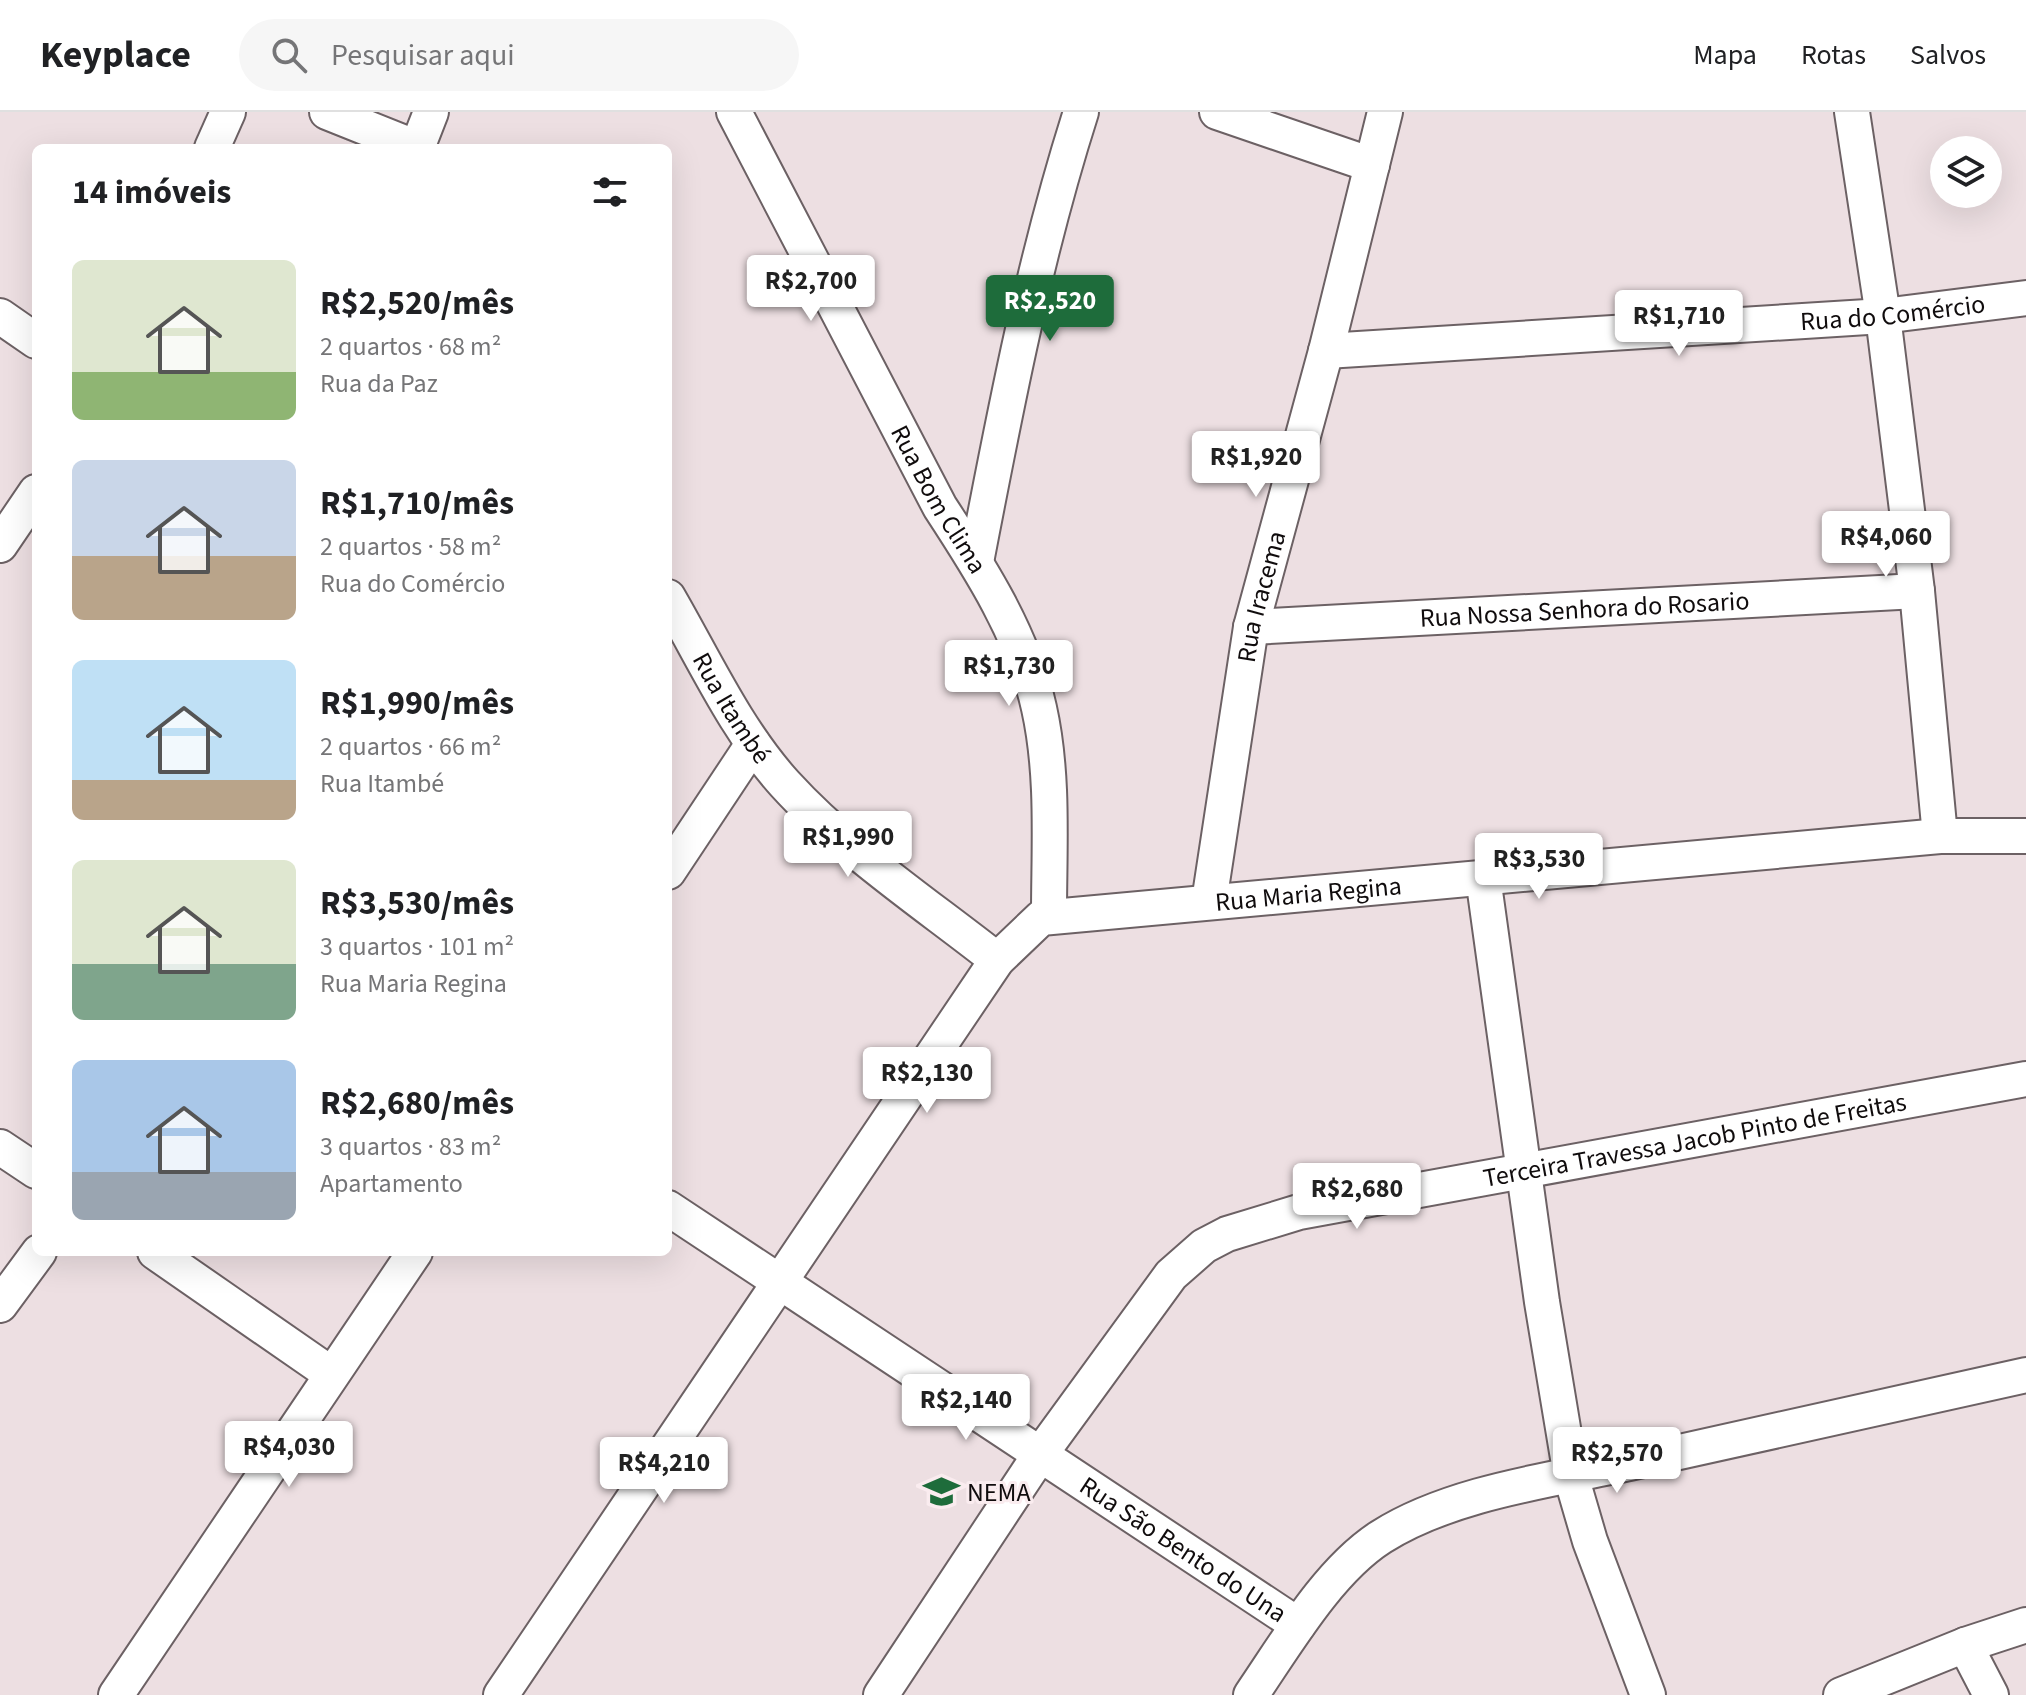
<!DOCTYPE html>
<html lang="pt">
<head>
<meta charset="utf-8">
<style>
  body { margin:0; font-family:"Source Sans 3",sans-serif; background:#f6f6f6; color:#202124; height:100vh; display:flex; flex-direction:column; font-size:30px; white-space:nowrap }
  * { box-sizing:border-box; margin:0 }
  p { font-size:26px; color:#757577 }
  .icon { flex:none; width:44px; height:44px; fill:none; stroke:currentColor; stroke-width:2; stroke-linecap:round; stroke-linejoin:round }
  .map { position:relative; flex:1; overflow:hidden }
  .side { position:absolute; left:32px; top:32px; width:640px; height:1112px; display:flex; flex-direction:column; background:#fff; border-radius:12px; box-shadow:0 8px 32px #0002 }
  .side>* { flex:none }
  .tools { position:absolute; left:1930px; top:24px; display:grid; gap:16px }
  .tools a { display:grid; place-items:center; width:72px; height:72px; border-radius:50%; background:#fff; box-shadow:0 8px 32px #0002; font-size:40px }
  .price { position:absolute; translate:-50% -68px; padding:0 18px; border-radius:8px; background:#fff; color:#222; font-size:26px; line-height:52px; filter:drop-shadow(0 2px 4px #0008) }
  .price::after { content:''; position:absolute; left:50%; top:48px; width:24px; height:18px; margin-left:-12px; background:inherit; clip-path:polygon(0 0,100% 0,50% 100%) }
  .price.selected { background:#1e6c3b; color:#fff }
  ul { padding:0; list-style:none }
  li { display:flex; align-items:center; gap:24px; height:200px; padding:0 40px }
  li span { display:grid; place-items:center; flex:none; width:224px; height:160px; border-radius:12px; color:#555 }
  li>.icon { margin-inline-start:auto }
  span .icon { width:96px; height:96px; fill:#fffc; stroke-width:1 }
  li b { font-size:34px }
  h2 { display:flex; justify-content:space-between; align-items:center; height:96px; padding:0 40px; font-size:34px }
  header { display:flex; align-items:center; gap:48px; box-sizing:border-box; height:112px; padding:0 40px; background:#fff; border-bottom:2px solid #e0e0e0 }
  header strong { font-size:38px }
  nav { display:flex; gap:44px; margin-inline-start:auto; font-size:28px }
  .search { width:560px; height:72px; background:#f6f6f6; display:flex; align-items:center; gap:20px; box-sizing:border-box; padding:0 28px; border-radius:44px; color:#757577; font-size:30px }
  .map>svg:first-child { display:block }
</style>
</head>
<body>
<header>
<strong>Keyplace</strong>
<div class="search"><svg class="icon" aria-label="search" viewBox="0 0 24 24"><circle cx="10" cy="10" r="6"/><path d="M15 15l6 6"/></svg>Pesquisar aqui</div>
<nav><a>Mapa</a><a>Rotas</a><a>Salvos</a></nav>
</header>
<div class="map">
<svg width="2026" height="1583" viewBox="0 0 2026 1583">
  <rect width="100%" height="100%" fill="#eddfe2"/>
  <g fill="none" stroke-linecap="round" stroke-linejoin="round">
    <defs>
      <g id="minor">
        <path d="M327,0L417,36"/>
        <path id="s1" d="M734,0L940,395C980,456 1023,523 1039,596C1054,663 1049,735 1049,802"/>
        <path d="M1217,0L1372,53"/>
        <path d="M1852,0L1883,204L1917,479L1940,724"/>
        <path d="M212,36L228,0"/>
        <path d="M417,36L431,0"/>
        <path d="M0,204L36,229"/>
        <path id="s2" d="M1326,239L1883,204L2026,186"/>
        <path d="M0,433L36,380"/>
        <path d="M976,450C1005,299 1034,147 1081,0"/>
        <path id="s3" d="M668,485C704,547 736,618 785,672C846,739 926,792 997,848"/>
        <path id="s4" d="M1251,515L1917,479"/>
        <path d="M668,760L753,632"/>
        <path d="M1483,765L1542,1190L1571,1364L1590,1429L1648,1583"/>
        <path id="s5" d="M1209,790L1251,515L1326,239L1385,0"/>
        <path d="M0,1035L36,1059"/>
        <path id="s6" d="M668,1096L1298,1513"/>
        <path d="M155,1140L331,1262"/>
        <path d="M0,1193L39,1140"/>
        <path d="M1965,1533L1991,1583"/>
        <path d="M116,1583L415,1140"/>
        <path id="s7" d="M501,1583L997,848L1041,806L1940,724H2026"/>
        <path id="s8" d="M881,1583L1039,1344L1171,1163L1204,1134L1227,1122L1299,1100L2026,967"/>
        <path d="M1251,1583C1286,1532 1328,1459 1381,1425C1450,1381 1551,1368 1630,1351C1762,1321 1894,1292 2026,1263"/>
        <path d="M1841,1583L1965,1533L2026,1513"/>
      </g>
    </defs>
    <use href="#minor" stroke="#6c6164" stroke-width="38"/>
    <use href="#minor" stroke="#fff" stroke-width="34"/>
  </g>
  <defs>
    <symbol id="school-bare" viewBox="-9 -9 18 18"><path d="M0-5L7-2L0 1L-7-2ZM-4 1L0 2.5L4 1V4Q0 6-4 4Z" fill="#1e6c3b" stroke="#faecef" stroke-width="2.5" paint-order="stroke"/></symbol>
  </defs>
  <g fill-rule="evenodd">
    <use href="#school-bare" x="916" y="1354" width="51" height="51"/>
  </g>
  <g text-anchor="middle" dominant-baseline="central" stroke-width="6" stroke-linejoin="round" paint-order="stroke">
    <g font-size="26" fill="#100c0d" stroke="#faecef">
      <text stroke="none"><textPath href="#s2" startOffset="568">Rua do Comércio</textPath></text>
      <text stroke="none"><textPath href="#s1" startOffset="438">Rua Bom Clima</textPath></text>
      <text stroke="none"><textPath href="#s5" startOffset="310">Rua Iracema</textPath></text>
      <text stroke="none"><textPath href="#s4" startOffset="334">Rua Nossa Senhora do Rosario</textPath></text>
      <text stroke="none"><textPath href="#s3" startOffset="128">Rua Itambé</textPath></text>
      <text stroke="none"><textPath href="#s7" startOffset="1216">Rua Maria Regina</textPath></text>
      <text stroke="none"><textPath href="#s8" startOffset="1058">Terceira Travessa Jacob Pinto de Freitas</textPath></text>
      <text stroke="none"><textPath href="#s6" startOffset="618">Rua São Bento do Una</textPath></text>
    </g>
    <g font-size="26" fill="#100c0d" stroke="#faecef" text-anchor="start">
      <text x="967" y="1380">NEMA</text>
    </g>
  </g>
</svg>
<div class="tools">
<a><svg class="icon" aria-label="layers" viewBox="0 0 24 24"><path d="M12 4l9 5-9 5-9-5zM3 14l9 5 9-5"/></svg></a>
</div>
<b class="price" style="left:811px;top:211px">R$2,700</b>
<b class="price selected" style="left:1050px;top:231px">R$2,520</b>
<b class="price" style="left:1679px;top:246px">R$1,710</b>
<b class="price" style="left:1256px;top:387px">R$1,920</b>
<b class="price" style="left:1886px;top:467px">R$4,060</b>
<b class="price" style="left:1009px;top:596px">R$1,730</b>
<b class="price" style="left:848px;top:767px">R$1,990</b>
<b class="price" style="left:1539px;top:789px">R$3,530</b>
<b class="price" style="left:927px;top:1003px">R$2,130</b>
<b class="price" style="left:1357px;top:1119px">R$2,680</b>
<b class="price" style="left:966px;top:1330px">R$2,140</b>
<b class="price" style="left:289px;top:1377px">R$4,030</b>
<b class="price" style="left:1617px;top:1383px">R$2,570</b>
<b class="price" style="left:664px;top:1393px">R$4,210</b>
<section class="side">
<h2>14 imóveis<svg class="icon" aria-label="filters" viewBox="0 0 24 24"><path d="M4 7h16M4 17h16"/><circle cx="9" cy="7" r="2"/><circle cx="15" cy="17" r="2"/></svg></h2>
<ul>
<li><span style="background:linear-gradient(#dfe7d0 70%,#8fb573 0)"><svg class="icon" aria-label="home" viewBox="0 0 24 24"><path d="M3 11l9-7 9 7M6 9v11h12V9"/></svg></span><div><b>R$2,520/mês</b><p>2 quartos · 68 m²</p><p>Rua da Paz</p></div></li>
<li><span style="background:linear-gradient(#c9d6e8 60%,#b9a48a 0)"><svg class="icon" aria-label="home" viewBox="0 0 24 24"><path d="M3 11l9-7 9 7M6 9v11h12V9"/></svg></span><div><b>R$1,710/mês</b><p>2 quartos · 58 m²</p><p>Rua do Comércio</p></div></li>
<li><span style="background:linear-gradient(#bfe0f5 75%,#b9a48a 0)"><svg class="icon" aria-label="home" viewBox="0 0 24 24"><path d="M3 11l9-7 9 7M6 9v11h12V9"/></svg></span><div><b>R$1,990/mês</b><p>2 quartos · 66 m²</p><p>Rua Itambé</p></div></li>
<li><span style="background:linear-gradient(#dfe7d0 65%,#7fa58c 0)"><svg class="icon" aria-label="home" viewBox="0 0 24 24"><path d="M3 11l9-7 9 7M6 9v11h12V9"/></svg></span><div><b>R$3,530/mês</b><p>3 quartos · 101 m²</p><p>Rua Maria Regina</p></div></li>
<li><span style="background:linear-gradient(#a9c7e8 70%,#9aa5b1 0)"><svg class="icon" aria-label="home" viewBox="0 0 24 24"><path d="M3 11l9-7 9 7M6 9v11h12V9"/></svg></span><div><b>R$2,680/mês</b><p>3 quartos · 83 m²</p><p>Apartamento</p></div></li>
</ul>
</section>
</div>
</body>
</html>
